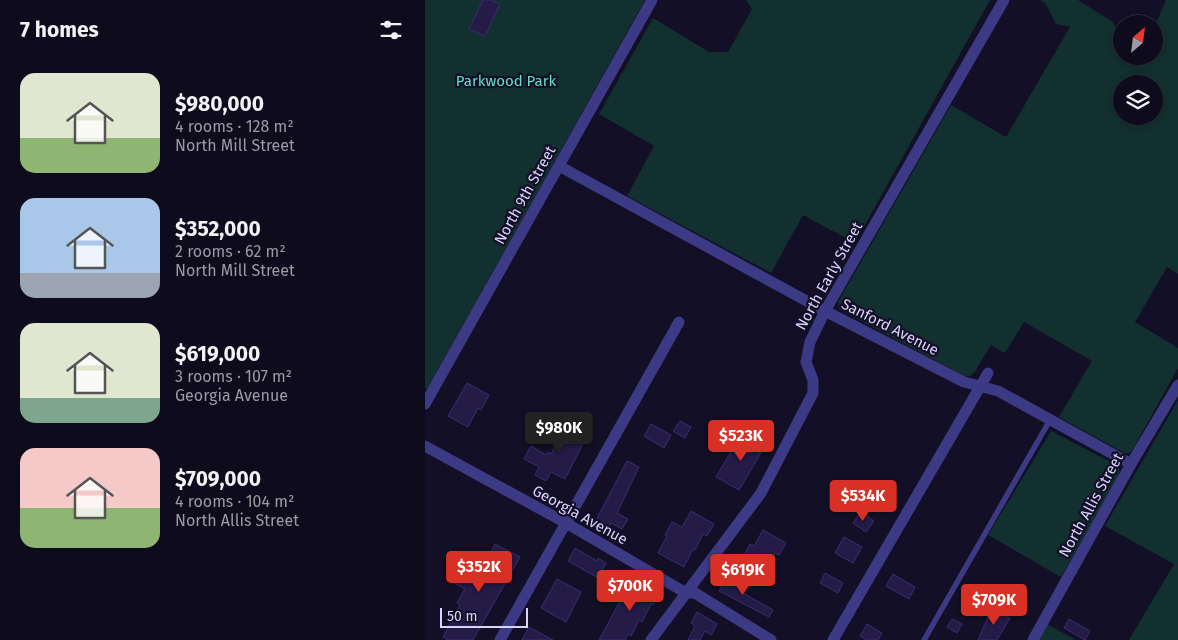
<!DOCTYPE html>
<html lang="en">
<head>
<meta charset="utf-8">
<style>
  body { margin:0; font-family:"Fira Sans",sans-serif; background:#1c1929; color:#f1f3f6; height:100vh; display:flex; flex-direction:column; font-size:19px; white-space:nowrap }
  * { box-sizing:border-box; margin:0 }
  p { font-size:16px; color:#9b9ba3 }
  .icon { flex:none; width:28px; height:28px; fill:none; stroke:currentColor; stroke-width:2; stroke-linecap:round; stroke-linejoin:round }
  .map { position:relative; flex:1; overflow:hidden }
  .sheet { display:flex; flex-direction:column; background:#0e0b1c; width:425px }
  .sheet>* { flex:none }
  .needle { width:32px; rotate:28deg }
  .tools { position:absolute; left:688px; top:15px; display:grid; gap:10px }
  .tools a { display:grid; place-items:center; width:50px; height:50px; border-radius:50%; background:#0e0b1c; box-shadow:0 2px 8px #0003,0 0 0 1px #2e2b3b; font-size:25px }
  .scale { position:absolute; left:15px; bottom:12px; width:88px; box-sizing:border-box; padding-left:5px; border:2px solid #d9d4ff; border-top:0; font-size:14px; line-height:18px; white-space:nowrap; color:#d9d4ff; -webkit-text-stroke:4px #130f26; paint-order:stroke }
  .price { position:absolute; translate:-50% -42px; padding:0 11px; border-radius:5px; background:#d93025; color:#fff; font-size:16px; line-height:32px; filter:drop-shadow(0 1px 2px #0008) }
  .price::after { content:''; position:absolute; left:50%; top:30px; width:15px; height:11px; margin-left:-8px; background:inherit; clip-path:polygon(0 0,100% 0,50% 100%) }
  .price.selected { background:#222; color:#fff }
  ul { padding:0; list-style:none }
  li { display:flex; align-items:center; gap:15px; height:125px; padding:0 20px }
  li span { display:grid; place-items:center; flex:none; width:140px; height:100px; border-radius:15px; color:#555 }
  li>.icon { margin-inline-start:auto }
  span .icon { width:60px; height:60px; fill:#fffc; stroke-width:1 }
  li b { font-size:21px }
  h2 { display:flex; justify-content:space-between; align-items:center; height:60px; padding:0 20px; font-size:21px }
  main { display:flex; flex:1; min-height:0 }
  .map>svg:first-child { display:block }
</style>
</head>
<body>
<main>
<section class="sheet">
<h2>7 homes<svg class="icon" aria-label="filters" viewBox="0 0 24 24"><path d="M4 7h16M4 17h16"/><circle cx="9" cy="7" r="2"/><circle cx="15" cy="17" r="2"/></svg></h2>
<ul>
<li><span style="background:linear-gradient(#dfe7d0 65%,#8fb573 0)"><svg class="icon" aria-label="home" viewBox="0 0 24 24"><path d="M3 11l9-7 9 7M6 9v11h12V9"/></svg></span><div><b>$980,000</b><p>4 rooms · 128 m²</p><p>North Mill Street</p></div></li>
<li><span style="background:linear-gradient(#a9c7e8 75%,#9aa5b1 0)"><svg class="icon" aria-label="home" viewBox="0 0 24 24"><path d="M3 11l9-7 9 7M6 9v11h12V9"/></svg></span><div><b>$352,000</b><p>2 rooms · 62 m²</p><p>North Mill Street</p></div></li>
<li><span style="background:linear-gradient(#dfe7d0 75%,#7fa58c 0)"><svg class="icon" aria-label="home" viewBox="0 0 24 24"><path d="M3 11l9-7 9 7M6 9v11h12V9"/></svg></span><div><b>$619,000</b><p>3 rooms · 107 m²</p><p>Georgia Avenue</p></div></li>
<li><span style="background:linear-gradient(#f6c9c9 60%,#8fb573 0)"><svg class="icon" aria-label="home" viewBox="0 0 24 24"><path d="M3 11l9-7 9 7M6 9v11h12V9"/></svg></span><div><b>$709,000</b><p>4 rooms · 104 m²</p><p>North Allis Street</p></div></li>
</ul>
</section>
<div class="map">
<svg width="753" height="640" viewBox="0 0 753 640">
  <rect width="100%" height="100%" fill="#130f26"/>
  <path fill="#12302f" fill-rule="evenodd" d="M0,0H220L2,389L0,388Z
    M321,0H565L430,243L378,215L346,273L202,196L229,146L174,114L228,18L284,52H303L327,9Z
    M615,0H653L688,22L696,37V56H729V28L741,0H753V274L742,267L710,322L753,348V368L707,451L701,454L634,417L667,361L599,322L580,353L566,345L549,373L545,376H540L421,313L414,309L413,302L526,105L581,137L645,27L631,24L620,3ZM696,84H729V116H696Z
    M753,400V640H704L749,564L680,526Z
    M626,431L691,465L695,470L693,477L636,577L563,535Z
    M622,624L651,640H614Z"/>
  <path fill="#241b47" stroke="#3b2d73" d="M58,0H65L75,4L60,36L44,29Z
    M42,383L64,395L56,410L53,408L43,427L23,416Z
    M255,421L266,427L260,438L248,431Z
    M144,423L164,432L140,479L126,472L121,481L110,475L114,467L99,459L106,446L121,455L123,452L126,454Z
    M226,424L246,435L239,448L219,436Z
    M317,433L340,446L314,490L291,477Z
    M202,461L214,467L192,513L203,519L197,529L186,523L182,531L169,524Z
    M266,511L289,524L282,536L278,534L270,550L268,549L259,567L233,553L242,536L240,535L247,522L257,527Z
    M436,512L449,521L441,532L428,523Z
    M338,530L361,543L354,555L350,553L341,570L318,557L325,544L329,546Z
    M419,537L437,547L428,563L410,553Z
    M70,544L95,557L48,640H23L18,637L35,605L32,603L40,589L22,579L29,568L37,573L39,570L50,576L59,559L62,561Z
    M150,548L172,561L173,558L181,563L173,578L143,561Z
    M400,573L418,583L413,593L395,583Z
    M468,574L490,587L484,599L461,586Z
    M302,576L322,586L318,593L348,610L344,617L294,591Z
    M132,579L156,592L141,622L116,608Z
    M211,580L235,593L228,605L226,604L217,622L214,620L206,636L203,634L200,640H174L199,594L202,596Z
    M567,608L585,618L572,640H553Z
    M272,612L292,624L286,635L280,631L275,640H263L270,626L266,623Z
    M527,619L537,624L532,633L522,627Z
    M644,619L665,631L660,640L639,628Z
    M442,624L457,633L453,640H442L435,636Z
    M104,627L128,640H97Z"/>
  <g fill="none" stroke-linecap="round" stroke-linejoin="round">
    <path stroke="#3d3a85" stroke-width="5.5" d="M499,640L625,420"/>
    <path stroke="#3d3a85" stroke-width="11" d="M134,166L400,311L539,382L573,391L706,464
      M0,404L227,0
      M0,446L141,523L261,593H270L346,640
      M75,640L254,322
      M226,640L336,493L388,393V380L381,362L385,342L400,311L579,0
      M408,640L563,373
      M608,640L706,464L753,385"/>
  </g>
  <g text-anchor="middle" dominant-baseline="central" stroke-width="4.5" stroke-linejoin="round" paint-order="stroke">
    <g font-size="15" fill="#5fe0c0" stroke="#130f26">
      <text x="81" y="81">Parkwood Park</text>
    </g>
    <g font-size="15" fill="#d9d4ff" stroke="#130f26">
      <text transform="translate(100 195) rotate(-61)">North 9th Street</text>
      <text transform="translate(404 276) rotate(-61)">North Early Street</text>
      <text transform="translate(465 327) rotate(27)">Sanford Avenue</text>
      <text transform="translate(666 505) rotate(-61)">North Allis Street</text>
      <text transform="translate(155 515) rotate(29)">Georgia Avenue</text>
    </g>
  </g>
</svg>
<div class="tools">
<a><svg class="needle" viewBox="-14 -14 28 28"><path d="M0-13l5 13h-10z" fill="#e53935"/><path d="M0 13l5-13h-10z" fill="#9b9ba3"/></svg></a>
<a><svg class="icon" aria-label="layers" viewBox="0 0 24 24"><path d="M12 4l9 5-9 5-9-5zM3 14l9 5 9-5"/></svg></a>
</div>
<div class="scale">50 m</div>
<b class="price selected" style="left:134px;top:454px">$980K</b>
<b class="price" style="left:316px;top:462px">$523K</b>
<b class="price" style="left:438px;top:522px">$534K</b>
<b class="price" style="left:54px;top:593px">$352K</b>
<b class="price" style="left:318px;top:596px">$619K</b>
<b class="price" style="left:205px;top:612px">$700K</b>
<b class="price" style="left:569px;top:626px">$709K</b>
</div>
</main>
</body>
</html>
